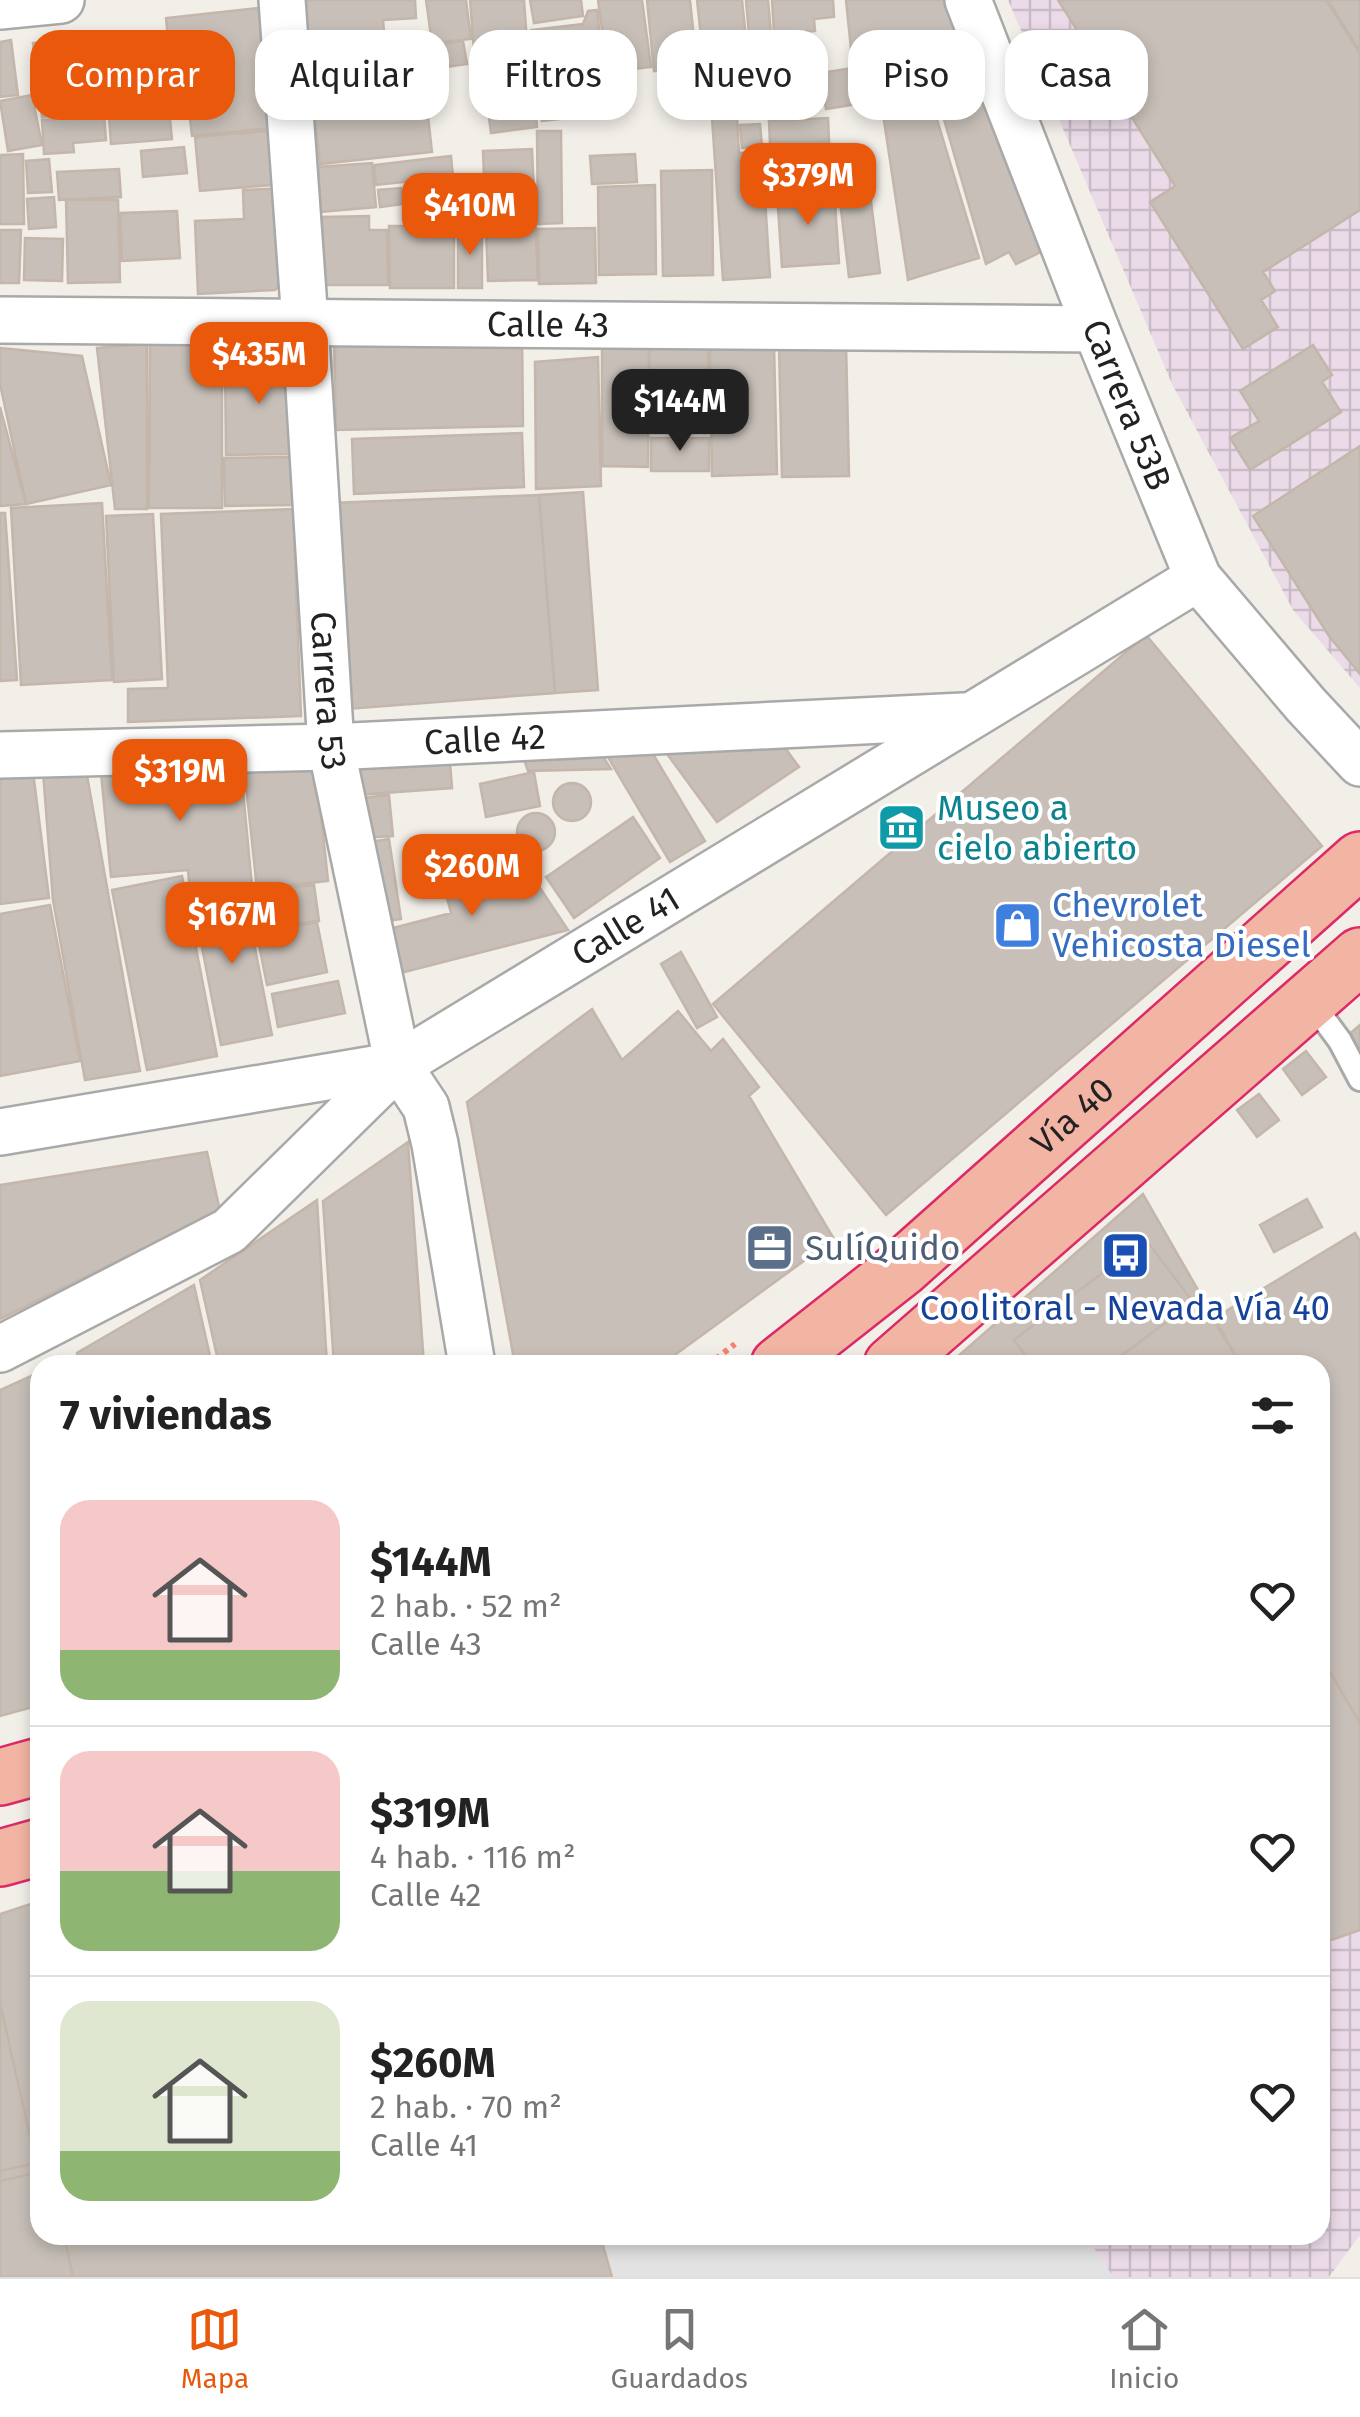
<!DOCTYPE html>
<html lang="es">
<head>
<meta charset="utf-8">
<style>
  body { margin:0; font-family:"Fira Sans",sans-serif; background:#f6f6f6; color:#222; height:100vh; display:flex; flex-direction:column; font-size:38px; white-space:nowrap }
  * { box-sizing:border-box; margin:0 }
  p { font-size:32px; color:#767676 }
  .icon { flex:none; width:55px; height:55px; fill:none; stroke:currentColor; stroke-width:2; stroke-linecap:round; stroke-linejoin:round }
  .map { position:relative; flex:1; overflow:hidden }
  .panel { position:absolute; left:30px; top:1355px; width:1300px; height:890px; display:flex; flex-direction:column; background:#fff; border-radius:30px; box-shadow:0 5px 15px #0003 }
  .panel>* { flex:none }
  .hud { position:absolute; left:30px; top:30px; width:1300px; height:90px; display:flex; gap:20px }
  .price { position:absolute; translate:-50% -85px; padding:0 22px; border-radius:20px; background:#ea580c; color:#fff; font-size:32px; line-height:65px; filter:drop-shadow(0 2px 5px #0008) }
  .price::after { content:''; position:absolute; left:50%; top:60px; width:30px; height:22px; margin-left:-15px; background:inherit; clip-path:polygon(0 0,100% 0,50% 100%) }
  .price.selected { background:#222; color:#fff }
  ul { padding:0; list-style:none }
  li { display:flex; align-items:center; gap:30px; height:250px; padding:0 30px }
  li+li { border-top:2px solid #e0e0e0 }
  li span { display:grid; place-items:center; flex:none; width:280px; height:200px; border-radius:30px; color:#555 }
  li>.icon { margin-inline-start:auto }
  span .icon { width:120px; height:120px; fill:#fffc; stroke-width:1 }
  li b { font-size:42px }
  h2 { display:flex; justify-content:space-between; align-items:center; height:120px; padding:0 30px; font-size:42px }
  .chip { padding:0 35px; border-radius:30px; background:#fff; box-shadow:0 5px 15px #0003; font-size:35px; line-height:90px }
  .chip.selected { background:#ea580c; color:#fff }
  .menu { display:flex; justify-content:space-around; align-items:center; height:140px; border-top:2px solid #e0e0e0; background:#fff; font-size:28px; color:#767676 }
  .menu a { display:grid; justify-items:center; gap:5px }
  .menu .selected { color:#ea580c }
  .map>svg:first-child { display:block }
</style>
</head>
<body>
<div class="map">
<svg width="1360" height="2277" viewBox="0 0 1360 2277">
  <defs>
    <pattern id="industrial-grid" width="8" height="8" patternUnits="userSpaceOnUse" patternTransform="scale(2.5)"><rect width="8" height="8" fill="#ebdbe8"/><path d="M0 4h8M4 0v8" fill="none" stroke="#c9bcc7"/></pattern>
  </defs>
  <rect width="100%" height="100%" fill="#f2efe9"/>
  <path fill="url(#industrial-grid)" d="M1008,0H1360V688L1293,610L1172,384Z
    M1360,1930V2235L1329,2277H1113L1085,2235H1320V1944Z"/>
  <path fill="#e2e2e2" d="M600,2235H1085L1113,2277H612Z"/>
  <path fill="#c7bfb8" stroke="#c4b6ab" stroke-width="2.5" d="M305,0H415L416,18L383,20L387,65L311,71Z
    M426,0H466L471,39L432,43Z
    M470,0H524L530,84L477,88Z
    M530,0H581L583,16L534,23Z
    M598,0H642L651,67L608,72Z
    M647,0H690L697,66L654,71Z
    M697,0H742L750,77L706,82Z
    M746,0H768L773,56L751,58Z
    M772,0H833L834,17L814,19L815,31L774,33Z
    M846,0H949L980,84L826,109L820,73L853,68Z
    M1058,0H1326L1360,53V210L1263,272L1275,291L1261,300L1278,327L1243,349L1150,202L1175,186Z
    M1328,0H1360V52Z
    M268,7L280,127L192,136L186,84L173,86L166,18Z
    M597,10L609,114L542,121L531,30L583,24L588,11Z
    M165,34L170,106L101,110L97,38Z
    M87,36L96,110L42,117L33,43Z
    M11,40L18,95L0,97V42Z
    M463,41L467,64L439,68L435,45Z
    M369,70L372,96L425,90L432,152L320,164L310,77Z
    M981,87L1047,249L1016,264L1009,252L986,264L939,102Z
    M517,90L519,108L535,107L537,127L491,133L486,93Z
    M32,95L42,145L8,151L0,101Z
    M932,103L979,258L908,280L883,114Z
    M169,109L172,139L111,144L109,114Z
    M104,116L106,140L73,143L74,152L44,154L42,120Z
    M737,117L739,153L762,152L770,277L723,280L712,118Z
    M828,118L831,186L772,189L769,121Z
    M760,124L762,146L742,148L740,125Z
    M279,130L284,184L200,191L195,137Z
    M537,131H561L562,223L538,224Z
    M864,146L880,273L849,277L834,150Z
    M184,147L187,173L143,177L141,151Z
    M532,149L538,280L488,281L483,151Z
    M23,154L24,224H0V155Z
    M635,154L637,182L592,184L590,156Z
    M451,156L453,177L376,185L374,165Z
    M49,159L52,192L28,193L26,161Z
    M372,163L376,207L321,212L318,167Z
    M119,169L121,197L59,200L57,172Z
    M712,170L713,275L663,276L661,171Z
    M406,183H430V222L406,221Z
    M655,185L656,274L599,275L598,187Z
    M290,188L294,273L275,290L198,294L195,221L244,219L243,190Z
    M401,188L403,204L380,207L378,190Z
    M834,189L839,263L782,267L777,193Z
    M473,190L474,218L453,219L451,192Z
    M54,197L56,227L29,229L27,199Z
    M66,200H118L120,282L68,283Z
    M177,211L180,258L122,261L120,213Z
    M369,216V230H387L388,285H323L322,217Z
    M389,226H454V288H390Z
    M458,227L482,228V288H458Z
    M595,228L596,283L539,284L538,229Z
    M0,230H21L19,283H0Z
    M25,238L63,239L62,281L24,280Z
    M522,335L523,426L336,430L334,338Z
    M150,337H222V508H149Z
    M846,343L849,476L782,477L779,344Z
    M147,344V509H115L97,348Z
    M602,345H649L648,467L602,466Z
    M708,345V433H650L649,346Z
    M710,345H774L777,474L712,476Z
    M1313,345L1332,375L1322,382L1341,412L1250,470L1230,438L1259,421L1240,391Z
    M0,348L82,356L111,485L26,504L0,384Z
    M598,357L601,486L536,489L535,362Z
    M225,360H292V454L226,455Z
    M0,407L26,504L0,506Z
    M522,433L524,487L354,494L352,439Z
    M651,438H709V471H651Z
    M1360,446V674L1329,636L1253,516Z
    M292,457L293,505L225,506L224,458Z
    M583,492L598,690L555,693L539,495Z
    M539,495L555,693L347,709L331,503Z
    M102,503L112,680L21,685L11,508Z
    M293,509L301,716L128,722V689L168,688L161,514Z
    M0,513H5L17,680L0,681Z
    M153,514L162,679L114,682L106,516Z
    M1146,635L1322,846L886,1215L713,1004Z
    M775,734L799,767L717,822L659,743L736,736L749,752Z
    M647,744L705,841L670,862L602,747Z
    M597,747L611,769L528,771L521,751Z
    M449,750L452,788L358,795L355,757Z
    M315,758L328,881L257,889L244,766Z
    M240,759L252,887L190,893L188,870L111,877L101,773Z
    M86,770L140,1071L85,1080L53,900L43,772Z
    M33,772L49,898L0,904V776Z
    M534,772L540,806L486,817L480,784Z
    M553 802a19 19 0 1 1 38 0a19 19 0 1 1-38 0Z
    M389,795L393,836L362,838L358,798Z
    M517 832a19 19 0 1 1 38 0a19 19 0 1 1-38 0Z
    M633,817L660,858L574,918L546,877Z
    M389,839L401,919L374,923L363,843Z
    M516,855L526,892L540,888L568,930L385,977L374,933L451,913L441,874Z
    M182,876L217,1056L147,1070L112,890Z
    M314,885L319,921L256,928L251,891Z
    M244,892L272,1035L221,1045L192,896Z
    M50,905L80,1061L0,1076V914Z
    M317,922L327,972L267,985L257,935Z
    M681,952L717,1017L697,1028L661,964Z
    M338,981L345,1013L278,1027L272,994Z
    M592,1009L622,1060L678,1011L711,1051L723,1039L759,1087L749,1096L834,1239L661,1365H515L467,1102Z
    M1360,1025V1060L1347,1036Z
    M1306,1051L1326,1077L1302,1095L1283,1069Z
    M1259,1094L1279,1120L1257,1137L1237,1110Z
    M408,1142L424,1365H334L323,1201Z
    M207,1152L220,1211L0,1319V1185Z
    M1143,1194L1241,1365H948L980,1337Z
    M1307,1199L1322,1227L1274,1252L1260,1225Z
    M317,1200L327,1365H219L200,1280Z
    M1355,1233L1360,1241V1723L1320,1655V1365H1241L1213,1319Z
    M1146,1240L1193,1302L1109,1365H1032L1014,1340Z
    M194,1285L212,1365H79L77,1353Z
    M40,1372V1705L0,1716V1390Z
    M1320,1655L1360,1723V1930L1320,1944Z
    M40,1901V2235H600L612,2277H0V1914Z
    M0,2003L36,2163L0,2171Z
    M40,2172V2235H64L73,2277H0V2181Z"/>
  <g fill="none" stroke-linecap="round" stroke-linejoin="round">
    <defs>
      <path id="service" d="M1309,999L1340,1041L1360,1079"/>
      <g id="minor">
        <path id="s1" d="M282,0L305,322L331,747L398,1065L426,1107L435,1144L472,1365"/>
        <path id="s2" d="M968,0L1096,329L1198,578L1306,705L1360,763"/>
        <path d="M0,6L61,0"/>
        <path id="s3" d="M0,320L1096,329"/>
        <path id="s4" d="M0,755L331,747L963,716"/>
        <path id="s5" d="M0,1132L398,1065L1198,578"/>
        <path d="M0,1349L229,1231L398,1065"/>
      </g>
      <g id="trunk">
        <path id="s6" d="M779,1365L901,1269L1360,860"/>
        <path d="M892,1365L1360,956"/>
        <path d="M0,1777L40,1766"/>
        <path d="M0,1858L40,1847"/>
      </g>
    </defs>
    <use href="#service" stroke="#a9a9a9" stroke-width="28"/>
    <use href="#minor" stroke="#a9a9a9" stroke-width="50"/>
    <use href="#trunk" stroke="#dc2a67" stroke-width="60"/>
    <path stroke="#fa8072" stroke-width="6" stroke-dasharray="5 5" stroke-linecap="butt" d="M708,1365L735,1344"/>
    <use href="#service" stroke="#fff" stroke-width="22"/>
    <use href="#minor" stroke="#fff" stroke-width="45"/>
    <use href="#trunk" stroke="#f2b4a3" stroke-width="55"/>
  </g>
  <defs>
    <symbol id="museum-square" viewBox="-11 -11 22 22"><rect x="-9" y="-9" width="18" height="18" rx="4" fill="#0f9aa8" stroke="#fff"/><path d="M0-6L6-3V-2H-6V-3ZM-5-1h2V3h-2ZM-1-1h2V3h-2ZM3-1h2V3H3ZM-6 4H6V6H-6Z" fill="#fff"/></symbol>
    <symbol id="shop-square" viewBox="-11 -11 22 22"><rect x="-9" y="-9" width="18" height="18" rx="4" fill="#3f7fe0" stroke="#fff"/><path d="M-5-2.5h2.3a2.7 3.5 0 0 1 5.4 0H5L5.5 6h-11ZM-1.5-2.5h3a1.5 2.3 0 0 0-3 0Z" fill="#fff"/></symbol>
    <symbol id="office-square" viewBox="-11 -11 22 22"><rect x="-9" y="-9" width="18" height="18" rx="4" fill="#5c6f8a" stroke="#fff"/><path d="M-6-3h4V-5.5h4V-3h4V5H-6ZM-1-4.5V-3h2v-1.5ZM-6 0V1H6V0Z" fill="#fff"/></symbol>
    <symbol id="bus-square" viewBox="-11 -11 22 22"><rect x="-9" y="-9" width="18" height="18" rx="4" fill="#1a4fb4" stroke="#fff"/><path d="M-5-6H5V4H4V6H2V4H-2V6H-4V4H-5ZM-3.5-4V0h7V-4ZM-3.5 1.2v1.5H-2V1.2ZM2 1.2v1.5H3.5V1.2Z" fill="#fff"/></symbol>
  </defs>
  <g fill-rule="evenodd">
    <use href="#museum-square" x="874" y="800" width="55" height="55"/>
    <use href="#shop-square" x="990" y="898" width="55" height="55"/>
    <use href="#office-square" x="742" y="1220" width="55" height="55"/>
    <use href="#bus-square" x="1098" y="1228" width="55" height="55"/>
  </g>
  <g text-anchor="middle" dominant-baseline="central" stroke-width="8" stroke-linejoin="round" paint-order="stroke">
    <g font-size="35" fill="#222" stroke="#fff">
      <text stroke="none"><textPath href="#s3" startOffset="548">Calle 43</textPath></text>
      <text stroke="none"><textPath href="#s2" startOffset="435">Carrera 53B</textPath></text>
      <text stroke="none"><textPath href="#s1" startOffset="692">Carrera 53</textPath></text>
      <text stroke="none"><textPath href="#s4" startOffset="485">Calle 42</textPath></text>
      <text stroke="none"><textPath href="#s5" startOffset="670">Calle 41</textPath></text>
      <text stroke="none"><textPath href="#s6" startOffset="385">Vía 40</textPath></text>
    </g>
    <g font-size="35" fill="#0d838f" stroke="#fff" text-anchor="start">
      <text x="937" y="808">Museo a<tspan x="937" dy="40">cielo abierto</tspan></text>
    </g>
    <g font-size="35" fill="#366cbe" stroke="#fff" text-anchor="start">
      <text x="1052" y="905">Chevrolet<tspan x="1052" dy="40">Vehicosta Diesel</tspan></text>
    </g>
    <g font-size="35" fill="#4e5e75" stroke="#fff" text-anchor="start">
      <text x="805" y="1248">SulíQuido</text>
    </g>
    <g font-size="35" fill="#164399" stroke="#fff">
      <text x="1125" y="1308">Coolitoral - Nevada Vía 40</text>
    </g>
  </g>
</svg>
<b class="price" style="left:808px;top:228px">$379M</b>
<b class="price" style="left:470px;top:258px">$410M</b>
<b class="price" style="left:259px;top:407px">$435M</b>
<b class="price selected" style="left:680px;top:454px">$144M</b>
<b class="price" style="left:180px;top:824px">$319M</b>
<b class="price" style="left:472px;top:919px">$260M</b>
<b class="price" style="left:232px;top:967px">$167M</b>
<div class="hud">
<a class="chip selected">Comprar</a>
<a class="chip">Alquilar</a>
<a class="chip">Filtros</a>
<a class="chip">Nuevo</a>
<a class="chip">Piso</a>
<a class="chip">Casa</a>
</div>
<section class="panel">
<h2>7 viviendas<svg class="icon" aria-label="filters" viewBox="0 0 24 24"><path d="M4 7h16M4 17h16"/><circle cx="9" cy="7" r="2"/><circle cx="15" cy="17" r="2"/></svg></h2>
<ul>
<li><span style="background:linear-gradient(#f6c9c9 75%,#8fb573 0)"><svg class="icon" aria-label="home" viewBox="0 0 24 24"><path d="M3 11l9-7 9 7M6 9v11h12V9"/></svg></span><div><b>$144M</b><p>2 hab. · 52 m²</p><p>Calle 43</p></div><svg class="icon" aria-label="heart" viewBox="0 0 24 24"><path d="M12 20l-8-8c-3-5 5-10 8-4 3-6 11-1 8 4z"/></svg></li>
<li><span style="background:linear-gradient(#f6c9c9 60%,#8fb573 0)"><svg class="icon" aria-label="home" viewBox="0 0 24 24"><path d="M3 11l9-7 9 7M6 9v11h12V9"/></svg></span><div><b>$319M</b><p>4 hab. · 116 m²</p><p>Calle 42</p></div><svg class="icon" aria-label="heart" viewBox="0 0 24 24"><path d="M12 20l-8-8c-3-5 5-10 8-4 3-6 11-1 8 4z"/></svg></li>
<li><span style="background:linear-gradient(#dfe7d0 75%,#8fb573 0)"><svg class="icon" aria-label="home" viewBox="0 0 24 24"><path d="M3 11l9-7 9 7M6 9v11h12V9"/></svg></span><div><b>$260M</b><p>2 hab. · 70 m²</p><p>Calle 41</p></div><svg class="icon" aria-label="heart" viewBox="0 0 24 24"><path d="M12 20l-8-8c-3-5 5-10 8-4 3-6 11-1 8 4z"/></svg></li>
</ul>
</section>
</div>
<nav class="menu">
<a class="selected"><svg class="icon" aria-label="map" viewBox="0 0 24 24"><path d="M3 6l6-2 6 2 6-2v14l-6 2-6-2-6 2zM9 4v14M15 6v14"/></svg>Mapa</a>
<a><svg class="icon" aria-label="saved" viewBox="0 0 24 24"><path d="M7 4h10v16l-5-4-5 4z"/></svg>Guardados</a>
<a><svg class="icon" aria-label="home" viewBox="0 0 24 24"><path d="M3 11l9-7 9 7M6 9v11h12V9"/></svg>Inicio</a>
</nav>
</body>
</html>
